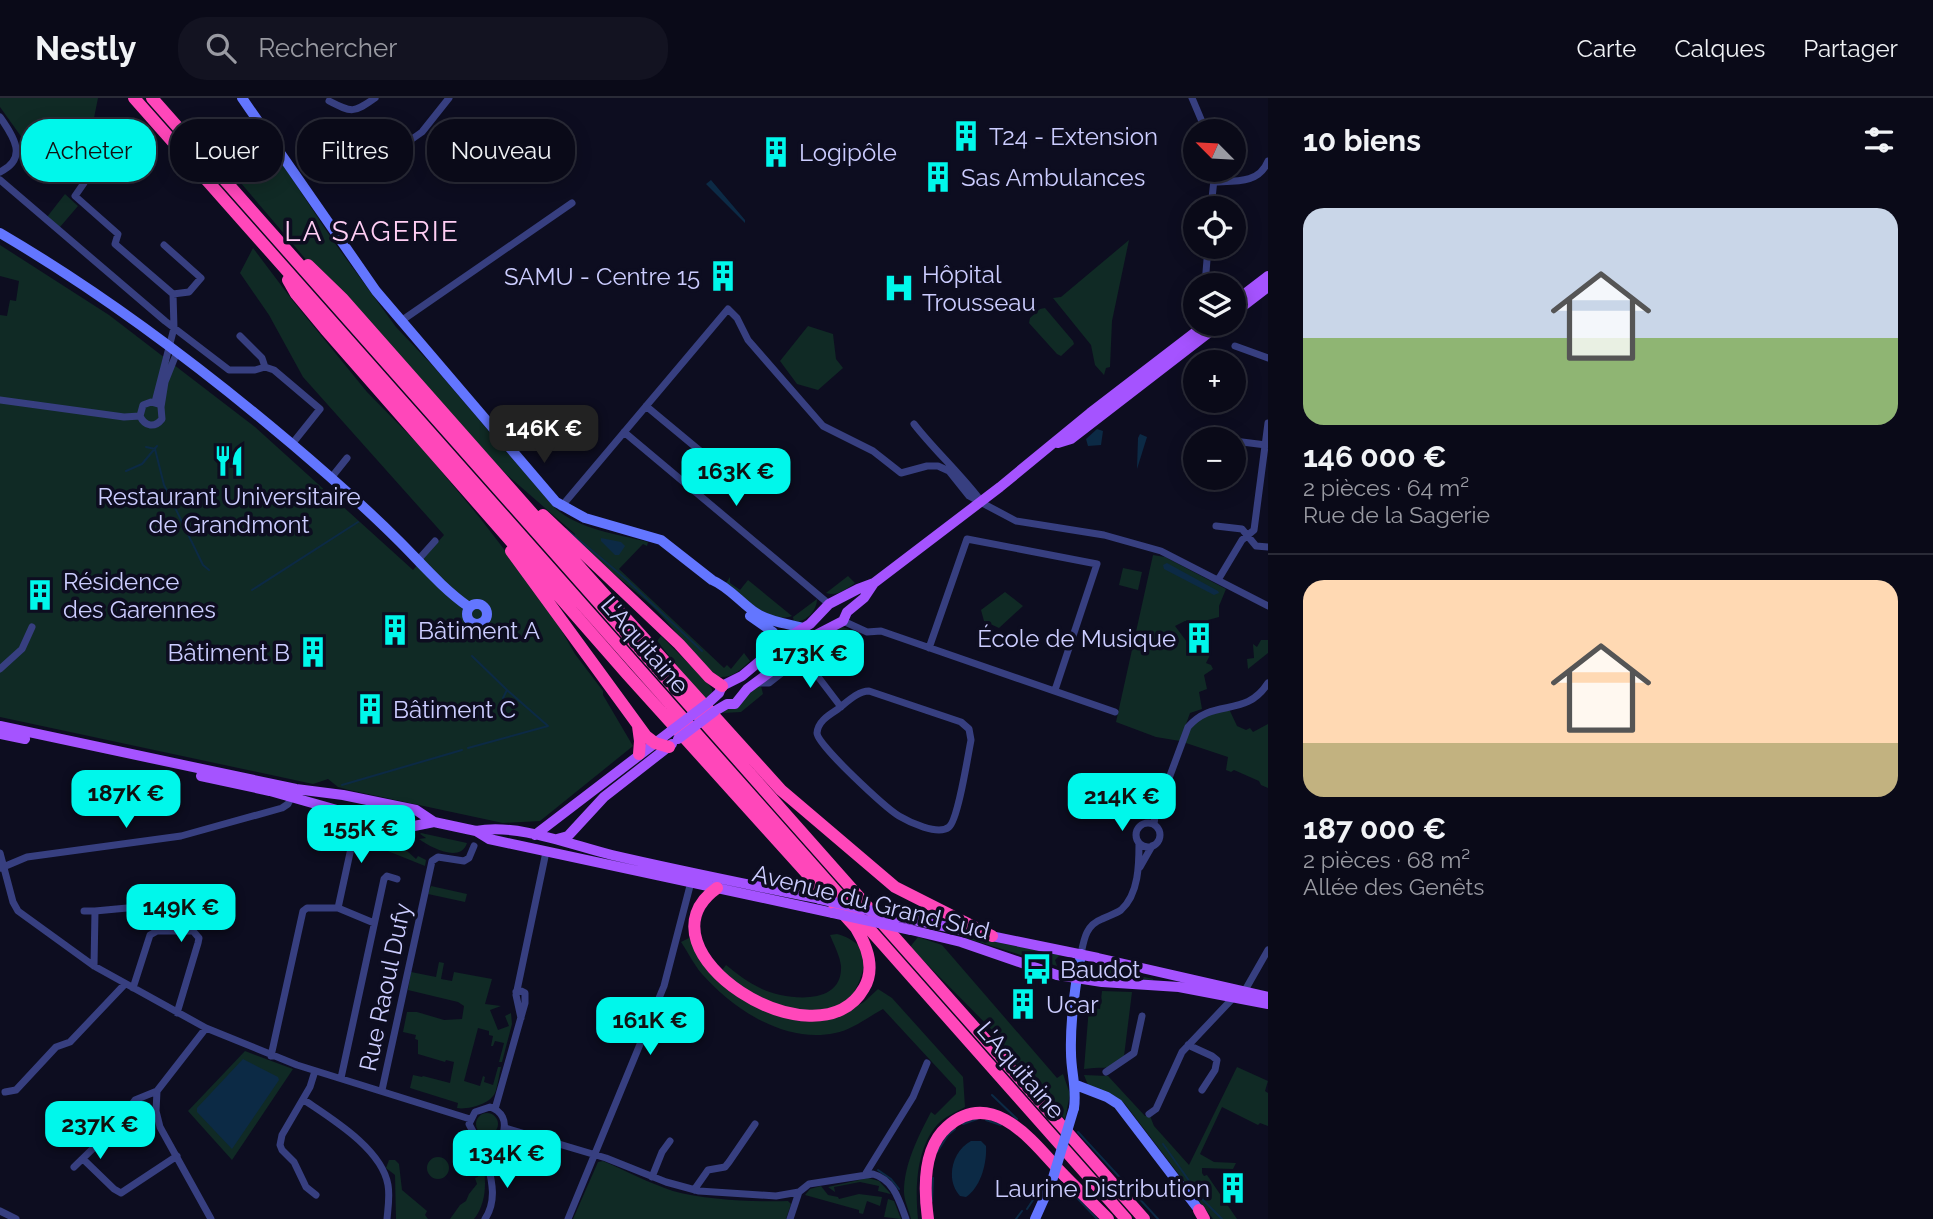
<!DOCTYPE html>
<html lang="fr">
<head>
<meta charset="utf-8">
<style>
  body { margin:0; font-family:Raleway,sans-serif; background:#131321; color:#f1f3f6; height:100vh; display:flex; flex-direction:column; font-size:26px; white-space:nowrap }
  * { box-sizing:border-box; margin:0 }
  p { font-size:23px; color:#999aa2 }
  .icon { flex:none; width:38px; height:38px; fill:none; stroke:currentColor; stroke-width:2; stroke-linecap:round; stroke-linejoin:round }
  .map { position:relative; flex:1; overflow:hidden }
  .drawer { display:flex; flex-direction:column; background:#0a0a18; width:665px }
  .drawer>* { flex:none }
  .top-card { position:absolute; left:21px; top:21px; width:665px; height:63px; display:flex; gap:14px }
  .needle { width:46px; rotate:294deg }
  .buttons { position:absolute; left:1183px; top:21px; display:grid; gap:14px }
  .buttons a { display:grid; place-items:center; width:63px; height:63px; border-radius:50%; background:#0a0a18; box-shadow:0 4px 18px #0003,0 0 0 2px #2a2b37; font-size:35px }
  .price { position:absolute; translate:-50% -60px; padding:0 16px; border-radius:14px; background:#00f7eb; color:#111; font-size:23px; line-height:46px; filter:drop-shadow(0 2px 4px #0008) }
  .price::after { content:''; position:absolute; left:50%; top:42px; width:21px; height:16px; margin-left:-10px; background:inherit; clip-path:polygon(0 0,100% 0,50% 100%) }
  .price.on { background:#222; color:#fff }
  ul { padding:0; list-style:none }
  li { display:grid; align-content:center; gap:14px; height:371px; padding:0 35px }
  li+li { border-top:2px solid #2a2b37 }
  li span { display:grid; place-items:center; height:217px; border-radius:21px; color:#555 }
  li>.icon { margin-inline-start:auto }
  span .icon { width:126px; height:126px; fill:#fffc; stroke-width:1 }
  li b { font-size:30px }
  h2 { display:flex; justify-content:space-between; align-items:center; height:84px; padding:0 35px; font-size:30px }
  .chip { padding:0 24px; border-radius:28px; background:#0a0a18; box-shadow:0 4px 18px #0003,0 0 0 2px #2a2b37; font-size:24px; line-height:63px }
  .chip.on { background:#00f7eb; color:#111 }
  header { display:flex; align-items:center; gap:42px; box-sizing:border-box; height:98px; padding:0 35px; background:#0a0a18; border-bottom:2px solid #2a2b37 }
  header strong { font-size:33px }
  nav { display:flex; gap:38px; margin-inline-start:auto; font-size:24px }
  .search { width:490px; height:63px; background:#131321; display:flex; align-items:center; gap:18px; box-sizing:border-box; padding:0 24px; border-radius:28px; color:#999aa2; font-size:26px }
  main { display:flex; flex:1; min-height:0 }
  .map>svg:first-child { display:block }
</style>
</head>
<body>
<header>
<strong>Nestly</strong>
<div class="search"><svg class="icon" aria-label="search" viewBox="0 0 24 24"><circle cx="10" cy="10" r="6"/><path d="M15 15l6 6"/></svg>Rechercher</div>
<nav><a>Carte</a><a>Calques</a><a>Partager</a></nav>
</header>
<main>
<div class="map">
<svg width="1268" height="1121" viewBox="0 0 1268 1121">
  <rect width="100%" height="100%" fill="#0d0d20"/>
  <path fill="#102a25" d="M0,0H98L90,40L47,71L35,58L0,9Z
    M269,46L334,144L396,229L434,269L552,407C575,431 617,436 648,444L647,448L643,446L619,471L724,570L727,567L731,571L744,555L750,563C742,571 732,580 719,579C694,561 678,534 656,512C630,487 600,466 573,442L575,436L507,377L314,171L229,71Z
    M65,96L78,108L60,129L47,119Z
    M1129,142L1112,223L1110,269L1106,270L1104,277L1095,267L1091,247L1053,200L1061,199Z
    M0,147L109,217L255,329L413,472L444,437L303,279L269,217L240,175L253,150L293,203L367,294L422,350L480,420L547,507L575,556L603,593V597L633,648L540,723L503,725L349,692L338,689L328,681L313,686L0,619V217L7,218L10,202L16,203L19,183L0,178Z
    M1045,210L1073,243L1074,246L1061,258L1057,256L1029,225L1030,220L1040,211Z
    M808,228L833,236L836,261L843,270L818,292L797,286L780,263Z
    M1153,457L1165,459L1226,491L1219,508V519L1208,522L1209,525L1202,526L1201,531L1197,530L1198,526L1185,523L1175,528L1190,548L1210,557L1206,565L1211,567L1213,571L1204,577L1207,591L1199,594L1202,611L1190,615L1180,643L1156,639L1116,624Z
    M1123,470L1142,474L1138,492L1119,487Z
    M848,478L855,485C846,491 837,499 826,495Z
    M730,479V485L740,492L748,482L792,518C770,527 742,498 726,485Z
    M1005,494L1023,508L999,530L984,523L981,512Z
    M817,501C817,512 807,524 794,524L793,519Z
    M842,529L849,531L848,533L818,555L815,553L824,534Z
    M661,538L707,584L712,591V596L704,601L657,543Z
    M1261,542H1268V555L1248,571L1247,561L1254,560L1253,546L1257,549Z
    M754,587L761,588L763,596L741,614L722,615Z
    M1226,611L1230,613L1237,628L1246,632L1250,630L1253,634L1268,626V690L1261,687L1259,683L1234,672L1231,674L1226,672L1228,659L1183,644C1192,621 1205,619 1226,611Z
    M362,723L372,725L361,733L364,739L369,737L372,742L384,736L381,742L407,753L416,761L418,758L426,762L425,768L358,741Z
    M421,735L467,745C461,765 431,750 419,741L426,740L420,736Z
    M431,788L467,796L465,804L428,796Z
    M837,836C885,849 857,889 842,916L864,904L878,891L892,900L963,979L965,1009C956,1014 944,1019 937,1027C916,1051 915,1091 918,1121H911C909,1113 904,1102 904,1094C904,1066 918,1039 931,1014L935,1017L956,996V990L883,911C868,919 852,932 835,935C785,946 733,911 702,876C694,867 688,854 681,844L695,837L719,876L726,867C737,876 749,885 762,891C786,902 843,909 841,868C840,858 834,847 830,837Z
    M966,838L1060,857L1055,862L1057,868L966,840Z
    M918,839L942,847L1057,980L1063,976L1070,996L1065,1021L996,942V936L910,849Z
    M439,864L444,865L441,881L452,883L454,874L492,881L485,906L501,908L490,912L498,932L509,928L505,918L511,915L512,926L502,964H499L504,945L495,943L493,948H491L493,938L489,937V933L478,930L464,983L480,988L483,978L485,979L484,984L493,987L498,969H501C499,977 498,985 496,992C493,1006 468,1012 457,1010L458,1005L410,990L413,977L422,979L423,978L450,985L454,964L446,962L445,964L418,956V942L415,941L416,937L403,934L407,914H417L444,922L462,921L464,908L458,904L408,892L411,874L436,879Z
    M1099,869L1153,881V882L1097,879L1102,874Z
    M1102,893L1132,894L1123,966C1111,971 1097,969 1084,971L1089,909L1100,911Z
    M245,953L293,971L232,1062L188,1013Z
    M1237,969L1268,983L1265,993L1268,995V1028L1260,1025L1258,1027L1222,1009L1200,1056L1214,1064L1236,1065L1233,1071L1202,1070V1075L1204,1078L1207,1077L1237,1121H1213L1125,1006L1116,999L1088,987L1084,977L1108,978L1145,1018H1150L1154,1028L1189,1067Z
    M476 1026a11 11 0 1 1 22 0a11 11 0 1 1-22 0Z
    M462,1046L478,1047C486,1070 490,1101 474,1121H450L460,1107L466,1103L469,1096L477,1086L475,1080L478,1079L480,1073L475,1067H471L468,1060L460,1061L456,1054Z
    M427 1070a11 11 0 1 1 22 0a11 11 0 1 1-22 0Z
    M389,1062H395L399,1066L402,1092L427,1113L425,1117L428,1121H396L395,1077L386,1070Z
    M603,1063C626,1073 649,1085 673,1093C705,1102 754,1104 788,1103L791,1106L786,1121H573L598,1064Z
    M868,1080L879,1083L891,1096L878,1093L879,1088L860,1084L834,1089L835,1094L828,1089Z
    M821,1088L828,1097L838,1099L839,1101L859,1096L882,1099L880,1108L867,1103L863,1116L859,1115V1112L805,1097L810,1091Z
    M888,1101L894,1103L901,1121L884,1119Z"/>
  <path fill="#0c2a45" d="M711,82L745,122V125L706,86Z
    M1097,331L1103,333L1101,347L1088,348L1086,341Z
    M1140,336L1147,339L1137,371L1138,340Z
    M601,440L621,444L625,448L619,457H615L601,443Z
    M1167,465L1218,493L1219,495L1214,497L1164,471L1163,467Z
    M243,961L278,979L279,982L232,1051L197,1014V1010Z
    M971,1043H981L986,1048C987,1065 981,1089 966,1099L960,1098C945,1082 952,1053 971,1043Z"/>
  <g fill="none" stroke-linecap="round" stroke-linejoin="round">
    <path stroke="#0c2a45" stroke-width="2" d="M146,349L155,351L164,387L203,467L209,472
      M126,373L142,366L157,348
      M566,431L626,481L702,553
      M252,492L358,424
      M472,558L507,592L503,600
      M468,650L548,628L507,592
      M342,687L462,652
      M992,997L1017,1021
      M986,1022L1001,1027
      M963,1026L977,1021
      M1078,1034L1158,1121
      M1163,1046L1202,1101L1222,1121
      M937,1054L948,1037L955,1031
      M878,1072L891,1081L899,1091
      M1066,1088L1097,1121
      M932,1103L933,1080
      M1027,1111L1041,1090
      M1016,1121L1022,1113"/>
    <path stroke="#373f80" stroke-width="7" d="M1192,0L1206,33
      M329,3C352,15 354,15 375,0
      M0,19C13,38 29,60 0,74
      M388,58L422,34L449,0
      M0,82L165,223L229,272H255L265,269
      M1214,84C1235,83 1259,86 1268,63
      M84,85L75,98L118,136L115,146L173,196L174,230L155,304
      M1211,110L1215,72
      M164,147L201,180L189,194L173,196
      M1205,187L1208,149
      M401,223L572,105
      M240,238L262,260L265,269L274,272L320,311L292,346
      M1235,248L1268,260
      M0,302L124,319L140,318
      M646,308L711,362L724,364
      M140,318C145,329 155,330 162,321L161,309L165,284L177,254
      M140,318L143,307L151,304L158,306
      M914,326C935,353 960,375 981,403
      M624,334L829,506
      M1216,340L1223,341
      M1234,343L1266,347
      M331,380L347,360
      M561,409L728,211L737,220L748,242L823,328L873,353L901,375L927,368H938L949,373L969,398L1016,423L1104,437L1161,453L1268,508
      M1216,428L1242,431L1256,448L1268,449
      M418,462L435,443
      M1218,482L1242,442L1254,432L1268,325
      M843,523L867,534L881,533L1115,614
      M929,550L967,441L1097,466L1055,592
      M803,559L841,609
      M0,571L22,551L32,529
      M755,585H769L811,552L820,535
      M869,593L961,624L969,631L971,642C968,657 958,722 949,729C938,738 909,724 899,718C886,710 817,647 817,635C818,623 829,617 838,611C847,604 858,593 869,593Z
      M1136 737a12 12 0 1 1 24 0a12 12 0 1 1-24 0Z
      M1154,726L1155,718L1188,629C1214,599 1245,621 1268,585
      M0,755L13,804L18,813L94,868L206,930L297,967L470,1021
      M1140,769L1152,748
      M1,770L27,759L181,738L282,710L288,706L291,700
      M338,810L358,718
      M84,813H95
      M1081,856C1084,841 1086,827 1102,821C1108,818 1115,816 1121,812C1139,796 1139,766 1139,745
      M94,868L95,813L138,809
      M133,890L150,837L157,833H193L199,840L198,845L177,915
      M1244,894L1268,852
      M521,920L516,897L546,754
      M1188,947L1212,958L1217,962L1215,972L1202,992
      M271,958L303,813L307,810H338L374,825
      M315,973L310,989L282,1037L280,1047L282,1052L294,1064L306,1089L316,1097
      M1106,974L1134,955L1142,918
      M341,980L384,781L387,778L397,781
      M382,992L432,763L438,759L464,763L469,760L474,748
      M157,993L156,1013L160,1029L211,1121
      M5,994L16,992L56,949L70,944L125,886
      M304,1002C332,1021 382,1051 388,1087C390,1098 388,1110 387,1121
      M495,1011L525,905V895L521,893L516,894
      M1149,1016L1156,1011L1182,954L1234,899
      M505,1030L606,1060L666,1084L699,1093L776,1098L799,1094L809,1086L873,1076C894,1082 899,1102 906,1121
      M477,1041L492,1044L503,1035C507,1023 502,1013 490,1009L475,1014L469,1026L486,1058L492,1044
      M83,1061L114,1091L121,1095L177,1058
      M74,1069L114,1030L135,1002L157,993L206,930
      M866,1075L913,999L927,965
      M652,1079L662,1054L670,1043
      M694,1092L708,1072L725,1069L729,1064L755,1026
      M0,1113L16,1121
      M485,1121C498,1101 491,1080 486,1058
      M568,1121L664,888L691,784
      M790,1121L799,1094"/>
    <path stroke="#6376ff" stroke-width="10" d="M242,0L376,193L556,404L585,420L661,442L712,482C729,489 741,505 756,515C769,524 789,526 804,530
      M0,135C118,204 226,288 329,378C353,399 377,421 400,444C422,466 443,491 469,509
      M467 516a10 10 0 1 1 20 0a10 10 0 1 1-20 0Z
      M750,518L773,534L776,549
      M1076,987L1107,999L1118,1006L1199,1112
      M1074,1010C1077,990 1071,974 1071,955C1070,923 1075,888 1081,856
      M1035,1121L1052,1083"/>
    <path stroke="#a553ff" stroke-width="10" d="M1234,204L1268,178
      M1234,215L1268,189
      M1058,345L1071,341L1220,226
      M708,605L719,595L722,588L742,578L787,540L810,526L829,506L858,491L874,485L1000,389L1090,315L1206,226
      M715,613L727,606H735L747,591L800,552L814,538L843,523L847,514L864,500L874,485
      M0,628L296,691L343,697L416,712L434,724L476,733L489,741L833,815
      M0,636L25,641
      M201,678L270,693L358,718L414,728L434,724
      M476,733C518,725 571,747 612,757C681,773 751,787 820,801
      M535,737L671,633
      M557,741L568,738L604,699L672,646
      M899,819L1098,860L1268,899
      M911,832L961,844L1057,877L1102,884L1179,889L1268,906"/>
    <path stroke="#ff47ba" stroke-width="12" d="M134,0L1126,1121
      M152,0L1144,1121
      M308,167L342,200L585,475L781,692L895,789L992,838
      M288,182L296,196L325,231L627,576L856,830C867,848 876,870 864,890C818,972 630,852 717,790
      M543,417L679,546L709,579L722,588
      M511,453L646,638L655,645L669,649
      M638,628L640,643L639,656
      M1199,1112L1204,1121
      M928,1121C924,1092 923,1050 947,1029C991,990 1031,1041 1058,1071C1074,1088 1091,1104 1108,1121"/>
    <path stroke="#6376ff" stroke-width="10" d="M1052,1083L1074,1010"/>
    <path stroke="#a553ff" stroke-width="10" d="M671,633L708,605
      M678,641L715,613
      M820,801L899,819
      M833,815L911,832"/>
  </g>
  <defs>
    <symbol id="building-bare" viewBox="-9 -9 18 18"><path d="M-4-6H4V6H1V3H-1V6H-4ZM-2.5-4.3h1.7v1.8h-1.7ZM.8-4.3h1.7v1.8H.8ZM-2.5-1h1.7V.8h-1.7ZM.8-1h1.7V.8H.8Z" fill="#00f7eb" stroke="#0d0d20" stroke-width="2.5" paint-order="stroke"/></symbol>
    <symbol id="hospital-bare" viewBox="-9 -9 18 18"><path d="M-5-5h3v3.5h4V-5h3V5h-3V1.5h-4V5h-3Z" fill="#00f7eb" stroke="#0d0d20" stroke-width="2.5" paint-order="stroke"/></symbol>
    <symbol id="restaurant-bare" viewBox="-9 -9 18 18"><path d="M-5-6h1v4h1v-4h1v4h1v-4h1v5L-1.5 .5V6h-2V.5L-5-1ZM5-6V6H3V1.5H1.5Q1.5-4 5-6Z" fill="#00f7eb" stroke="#0d0d20" stroke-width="2.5" paint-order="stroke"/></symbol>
    <symbol id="bus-bare" viewBox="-9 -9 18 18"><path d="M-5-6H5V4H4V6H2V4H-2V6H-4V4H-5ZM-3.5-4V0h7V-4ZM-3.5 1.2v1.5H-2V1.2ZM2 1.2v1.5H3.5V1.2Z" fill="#00f7eb" stroke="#0d0d20" stroke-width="2.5" paint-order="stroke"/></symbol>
  </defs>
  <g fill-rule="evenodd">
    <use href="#building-bare" x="944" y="16" width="44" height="44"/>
    <use href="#building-bare" x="754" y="32" width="44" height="44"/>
    <use href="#building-bare" x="916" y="57" width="44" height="44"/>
    <use href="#building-bare" x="701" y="156" width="44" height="44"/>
    <use href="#hospital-bare" x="877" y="168" width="44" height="44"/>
    <use href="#restaurant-bare" x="207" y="341" width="44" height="44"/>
    <use href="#building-bare" x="18" y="475" width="44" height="44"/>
    <use href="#building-bare" x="373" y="510" width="44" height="44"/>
    <use href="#building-bare" x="1177" y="518" width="44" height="44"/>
    <use href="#building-bare" x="291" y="532" width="44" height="44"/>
    <use href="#building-bare" x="348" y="589" width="44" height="44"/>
    <use href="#bus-bare" x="1015" y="849" width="44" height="44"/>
    <use href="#building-bare" x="1001" y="884" width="44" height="44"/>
    <use href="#building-bare" x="1211" y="1068" width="44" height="44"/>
  </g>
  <g text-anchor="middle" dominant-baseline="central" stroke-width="7" stroke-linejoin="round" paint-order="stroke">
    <g font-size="24" fill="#cccdff" stroke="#0d0d20" text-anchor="start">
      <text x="989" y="38">T24 - Extension</text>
      <text x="799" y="54">Logipôle</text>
      <text x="961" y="79">Sas Ambulances</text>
      <text x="922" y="176">Hôpital<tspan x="922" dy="28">Trousseau</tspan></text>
      <text x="700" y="178" text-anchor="end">SAMU - Centre 15</text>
      <text x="229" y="398" text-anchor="middle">Restaurant Universitaire<tspan x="229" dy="28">de Grandmont</tspan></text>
      <text x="63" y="483">Résidence<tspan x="63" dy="28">des Garennes</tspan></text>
      <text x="418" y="532">Bâtiment A</text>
      <text x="1176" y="540" text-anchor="end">École de Musique</text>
      <text x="290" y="554" text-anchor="end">Bâtiment B</text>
      <text x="393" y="611">Bâtiment C</text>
      <text x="1060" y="871">Baudot</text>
      <text x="1046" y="906">Ucar</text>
      <text x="1210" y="1090" text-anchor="end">Laurine Distribution</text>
    </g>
    <g font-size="24" fill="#cccdff" stroke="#0d0d20">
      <text transform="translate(645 547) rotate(49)">L'Aquitaine</text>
      <text transform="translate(871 804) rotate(14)">Avenue du Grand Sud</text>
      <text transform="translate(385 889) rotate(-78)">Rue Raoul Dufy</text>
      <text transform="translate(1021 972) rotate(49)">L'Aquitaine</text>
    </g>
    <g font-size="28" letter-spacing="2" fill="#ffcef4" stroke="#0d0d20">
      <text x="372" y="133">LA SAGERIE</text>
    </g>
  </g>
</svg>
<div class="buttons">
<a><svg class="needle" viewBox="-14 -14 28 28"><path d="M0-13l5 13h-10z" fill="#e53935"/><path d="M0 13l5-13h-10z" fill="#999aa2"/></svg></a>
<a><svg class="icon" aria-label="locate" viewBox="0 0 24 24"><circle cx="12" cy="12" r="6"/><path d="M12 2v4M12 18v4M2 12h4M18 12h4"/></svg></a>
<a><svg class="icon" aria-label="layers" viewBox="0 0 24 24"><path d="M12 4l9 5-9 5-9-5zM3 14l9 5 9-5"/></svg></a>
<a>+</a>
<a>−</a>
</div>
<b class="price on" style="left:544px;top:367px">146K €</b>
<b class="price" style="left:736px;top:410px">163K €</b>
<b class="price" style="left:810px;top:592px">173K €</b>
<b class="price" style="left:126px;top:732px">187K €</b>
<b class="price" style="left:1122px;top:735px">214K €</b>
<b class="price" style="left:361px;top:767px">155K €</b>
<b class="price" style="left:181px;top:846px">149K €</b>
<b class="price" style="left:650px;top:959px">161K €</b>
<b class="price" style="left:100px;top:1063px">237K €</b>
<b class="price" style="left:507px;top:1092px">134K €</b>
<div class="top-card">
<a class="chip on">Acheter</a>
<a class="chip">Louer</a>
<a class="chip">Filtres</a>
<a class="chip">Nouveau</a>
</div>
</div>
<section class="drawer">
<h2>10 biens<svg class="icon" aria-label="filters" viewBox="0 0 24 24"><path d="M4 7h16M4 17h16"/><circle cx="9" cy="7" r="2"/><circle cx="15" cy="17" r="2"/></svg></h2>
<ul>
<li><span style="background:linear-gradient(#c9d6e8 60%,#8fb573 0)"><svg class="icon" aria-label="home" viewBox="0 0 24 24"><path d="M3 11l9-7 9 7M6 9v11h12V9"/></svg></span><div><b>146 000 €</b><p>2 pièces · 64 m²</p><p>Rue de la Sagerie</p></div></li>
<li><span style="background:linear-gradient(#ffd9b3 75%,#c2b280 0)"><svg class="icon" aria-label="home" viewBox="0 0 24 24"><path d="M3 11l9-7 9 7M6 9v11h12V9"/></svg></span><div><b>187 000 €</b><p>2 pièces · 68 m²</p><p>Allée des Genêts</p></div></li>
</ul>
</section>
</main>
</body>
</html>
